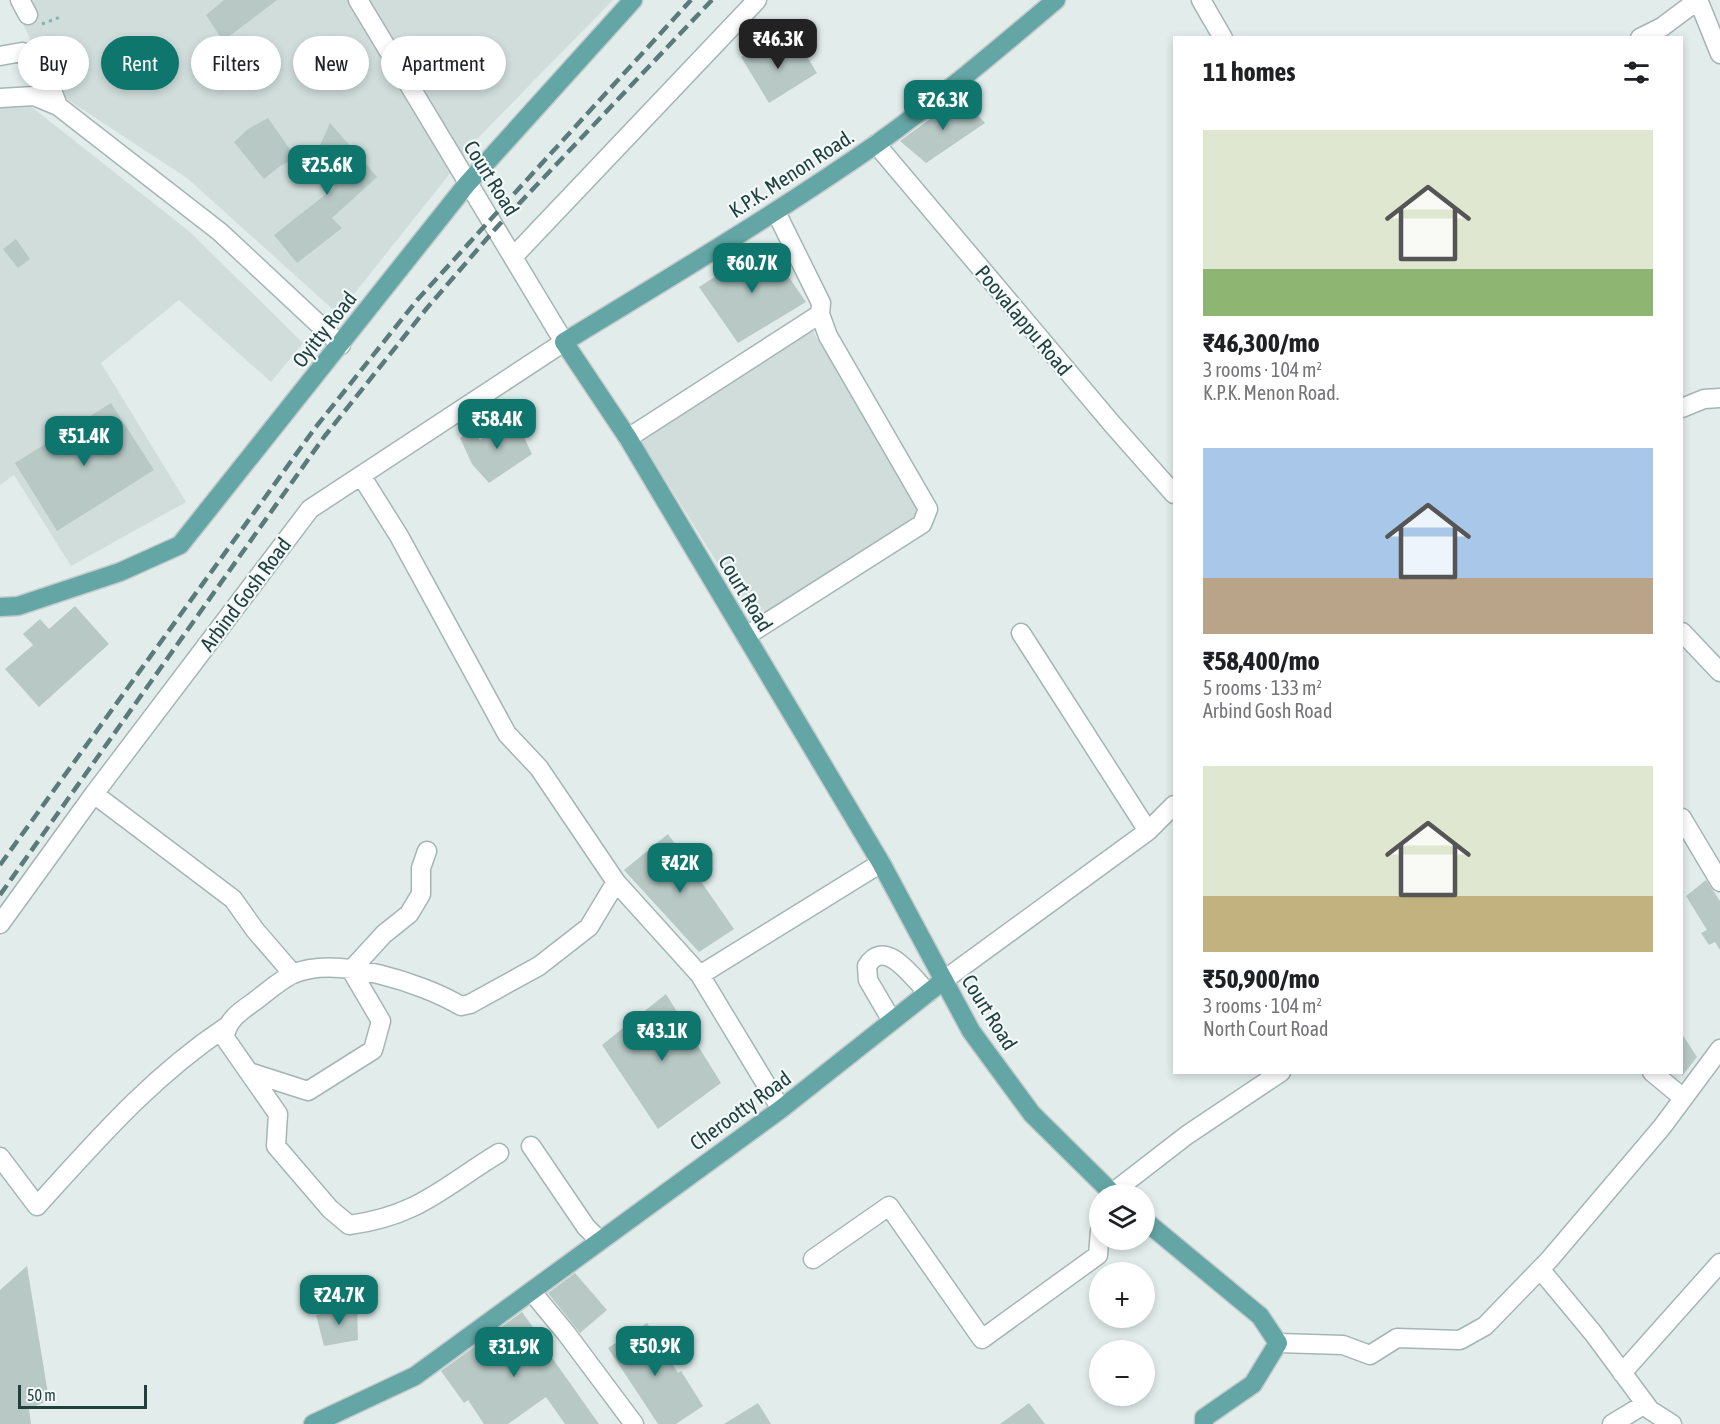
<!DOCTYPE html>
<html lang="en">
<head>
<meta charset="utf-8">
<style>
  body { margin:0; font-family:"Asap Condensed",sans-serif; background:#f2f2f2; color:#202124; height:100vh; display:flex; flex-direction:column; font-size:22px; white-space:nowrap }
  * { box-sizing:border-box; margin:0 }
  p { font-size:20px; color:#757577 }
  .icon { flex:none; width:33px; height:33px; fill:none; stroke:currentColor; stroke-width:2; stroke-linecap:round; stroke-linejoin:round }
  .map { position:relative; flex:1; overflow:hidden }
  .drawer { position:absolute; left:1173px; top:36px; width:510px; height:1038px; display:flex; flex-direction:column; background:#fff; border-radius:0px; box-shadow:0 3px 9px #0003 }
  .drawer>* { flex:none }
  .hud { position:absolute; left:18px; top:36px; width:570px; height:54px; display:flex; gap:12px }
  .tools { position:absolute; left:1089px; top:1184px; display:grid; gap:12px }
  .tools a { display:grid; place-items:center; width:66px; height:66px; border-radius:50%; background:#fff; box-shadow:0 3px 9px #0003; font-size:30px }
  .scale { position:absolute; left:18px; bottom:15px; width:129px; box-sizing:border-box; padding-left:6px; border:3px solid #20403f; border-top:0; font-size:16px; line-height:21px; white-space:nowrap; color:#20403f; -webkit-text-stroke:4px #f3f9f8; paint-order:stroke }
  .price { position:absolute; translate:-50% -51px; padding:0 14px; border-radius:12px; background:#0f766e; color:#fff; font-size:20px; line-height:39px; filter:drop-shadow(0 2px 3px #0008) }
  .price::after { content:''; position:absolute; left:50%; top:36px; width:18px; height:14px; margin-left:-9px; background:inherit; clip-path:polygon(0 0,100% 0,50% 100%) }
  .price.selected { background:#222; color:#fff }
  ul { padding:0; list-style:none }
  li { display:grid; align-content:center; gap:12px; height:318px; padding:0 30px }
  li span { display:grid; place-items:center; height:186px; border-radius:0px; color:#555 }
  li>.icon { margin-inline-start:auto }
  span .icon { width:108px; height:108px; fill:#fffc; stroke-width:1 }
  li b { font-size:26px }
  h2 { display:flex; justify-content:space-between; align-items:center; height:72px; padding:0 30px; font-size:26px }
  .chip { padding:0 21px; border-radius:27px; background:#fff; box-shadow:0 3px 9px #0003; font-size:21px; line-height:54px }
  .chip.selected { background:#0f766e; color:#fff }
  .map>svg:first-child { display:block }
</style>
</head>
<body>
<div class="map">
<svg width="1720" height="1424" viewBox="0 0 1720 1424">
  <rect width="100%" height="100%" fill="#e2edeb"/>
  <path fill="#d0dddb" d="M11,0H613L480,136L338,314L187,178L30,75V38Z
    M0,102L28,104L190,232L303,343L271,382L179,300L101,363L186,502L71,566L14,475L0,485Z
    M811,328L921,513L753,620L638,436Z"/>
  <path fill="#b7c8c5" d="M224,0H277L223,41L206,15Z
    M767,41L778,59L800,45L817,73L769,103L741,57Z
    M960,97L985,123L926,163L900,141Z
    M268,118L296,158L280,166L264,179L234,142L248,129Z
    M330,123L377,177L332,218L342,228L297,263L274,235L335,187L313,161Z
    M16,239L30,259L18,268L3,249Z
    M766,244L806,302L738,343L699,287Z
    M111,403L154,470L57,531L15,463Z
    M515,418L532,454L489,483L472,464L460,438L471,430L480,440Z
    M75,606L109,644L39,707L5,669L33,645L23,634L40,619L49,629Z
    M668,834L734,929L699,952L624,870Z
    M1706,880L1720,901V950L1715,942L1709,945L1701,933L1707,930L1686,896Z
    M666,994L721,1083L658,1129L602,1045Z
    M1682,1034L1697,1057L1682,1076Z
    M27,1266L49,1400L29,1409L31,1424H0V1290Z
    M575,1273L607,1310L580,1333L548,1293Z
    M357,1307L358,1340L324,1346L316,1315Z
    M522,1312L545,1344L543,1345L599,1424H565L546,1397L508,1424H484L468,1400L464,1403L441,1371Z
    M647,1323L678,1373L681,1371L703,1406L676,1424H658L608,1348Z
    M758,1403L771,1424H724Z
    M1029,1403L1045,1424H1000Z"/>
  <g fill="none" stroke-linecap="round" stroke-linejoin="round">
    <defs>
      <path id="minor" d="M20,0L28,15
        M1201,0L1223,38
        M1699,2L1720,54
        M1640,38L1662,27L1698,0
        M0,56L22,52L50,85L58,106
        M0,98L34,96L58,106L220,232L341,345
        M876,144L1113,425L1174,494
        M514,256L757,0
        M1682,408L1704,399L1720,398
        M628,438L820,314
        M362,477L399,536L507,734L539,768L616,882L700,975L781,1109
        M1682,632L1720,672
        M1021,633L1148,831
        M746,636L922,524L928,509L828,336L820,314L821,303L776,212
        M94,794L233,899L255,930L293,974
        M1682,818L1720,882
        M0,924L94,794L310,509L564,342L358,0
        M700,975L881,863
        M944,980L1148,831L1174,805
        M892,1021L868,980L867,966C885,936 913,978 928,993
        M249,1072L308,1091L373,1050L381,1021L351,970L384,934L409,914L421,894V868L427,851
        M1652,1072L1682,1097
        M531,1146L586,1227L599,1240
        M499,1153C443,1187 418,1216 349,1225L330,1209L276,1146L278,1114L225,1038C226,1020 241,1011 255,1001C267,992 280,980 293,974C337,955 422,983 461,1006L470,1004L539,966L589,927L616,882
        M0,1157L37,1206C97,1140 151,1077 226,1027
        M1112,1193L1187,1135L1281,1072
        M813,1259L889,1206L982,1339L1098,1255L1100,1231
        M1540,1269L1593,1333L1650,1410L1672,1424
        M532,1292L566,1333L634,1424
        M1278,1343L1343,1345L1370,1355L1397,1338L1460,1340L1485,1326L1549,1260L1662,1127L1720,1049
        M1622,1373L1720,1263
        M1612,1424L1645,1404"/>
      <path id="major" d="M1056,0C997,50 938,100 875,145C774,215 669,278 564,342L628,438L881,863L971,1031L1032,1114L1113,1194
        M0,607L18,606L120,572L180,545L467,184L633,0
        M1144,1220L1260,1316L1278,1343L1253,1384L1204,1418V1424
        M313,1424L415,1376L781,1109L944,980"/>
    </defs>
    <use href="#minor" stroke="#a4b6b4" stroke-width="21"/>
    <use href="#major" stroke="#c1cac9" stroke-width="21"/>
    <path stroke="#7fb4b0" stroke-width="3" stroke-dasharray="3 4.5" stroke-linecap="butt" d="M42,24L63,16"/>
    <use href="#minor" stroke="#fff" stroke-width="18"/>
    <use href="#major" stroke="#63a6a5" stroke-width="18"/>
    <path stroke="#5b7b7a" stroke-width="4.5" stroke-dasharray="12 6" stroke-linecap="butt" d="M0,865L315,428L418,299L691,0
      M0,895L324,437L427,308L497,227L712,0"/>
  </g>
  <g text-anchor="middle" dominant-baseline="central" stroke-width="4.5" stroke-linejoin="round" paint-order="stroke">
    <g font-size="21" fill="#20403f" stroke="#f3f9f8">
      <text transform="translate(791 173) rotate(-33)">K.P.K. Menon Road.</text>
      <text transform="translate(492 178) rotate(58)">Court Road</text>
      <text transform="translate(1024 320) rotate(50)">Poovalappu Road</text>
      <text transform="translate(324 329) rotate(-52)">Oyitty Road</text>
      <text transform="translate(746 593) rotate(59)">Court Road</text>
      <text transform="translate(245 594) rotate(-53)">Arbind Gosh Road</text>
      <text transform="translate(990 1012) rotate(58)">Court Road</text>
      <text transform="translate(740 1110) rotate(-36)">Cherootty Road</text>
    </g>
  </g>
</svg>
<div class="tools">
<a><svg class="icon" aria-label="layers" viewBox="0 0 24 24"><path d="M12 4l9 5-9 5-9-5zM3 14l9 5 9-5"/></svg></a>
<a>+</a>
<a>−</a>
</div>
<div class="scale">50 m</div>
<b class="price selected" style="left:778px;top:70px">₹46.3K</b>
<b class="price" style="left:943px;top:131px">₹26.3K</b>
<b class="price" style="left:327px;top:196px">₹25.6K</b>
<b class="price" style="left:752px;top:294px">₹60.7K</b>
<b class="price" style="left:497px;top:450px">₹58.4K</b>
<b class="price" style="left:84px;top:467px">₹51.4K</b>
<b class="price" style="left:680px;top:894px">₹42K</b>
<b class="price" style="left:662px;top:1062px">₹43.1K</b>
<b class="price" style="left:339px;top:1326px">₹24.7K</b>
<b class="price" style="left:655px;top:1377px">₹50.9K</b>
<b class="price" style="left:514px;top:1378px">₹31.9K</b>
<div class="hud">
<a class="chip">Buy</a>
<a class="chip selected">Rent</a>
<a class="chip">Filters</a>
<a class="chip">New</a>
<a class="chip">Apartment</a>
</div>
<section class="drawer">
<h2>11 homes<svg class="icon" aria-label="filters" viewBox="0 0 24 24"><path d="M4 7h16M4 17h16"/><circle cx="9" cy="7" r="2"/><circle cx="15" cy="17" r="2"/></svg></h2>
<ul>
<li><span style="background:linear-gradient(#dfe7d0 75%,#8fb573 0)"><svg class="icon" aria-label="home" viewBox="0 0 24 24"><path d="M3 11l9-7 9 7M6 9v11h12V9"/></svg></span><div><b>₹46,300/mo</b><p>3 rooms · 104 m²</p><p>K.P.K. Menon Road.</p></div></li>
<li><span style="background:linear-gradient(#a9c7e8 70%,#b9a48a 0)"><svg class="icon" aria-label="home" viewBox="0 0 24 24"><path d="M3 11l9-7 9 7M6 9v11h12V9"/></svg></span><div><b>₹58,400/mo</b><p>5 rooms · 133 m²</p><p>Arbind Gosh Road</p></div></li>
<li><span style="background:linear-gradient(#dfe7d0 70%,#c2b280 0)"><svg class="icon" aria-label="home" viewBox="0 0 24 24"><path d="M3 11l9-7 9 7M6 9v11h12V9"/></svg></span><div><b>₹50,900/mo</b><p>3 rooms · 104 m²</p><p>North Court Road</p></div></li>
</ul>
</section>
</div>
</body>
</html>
